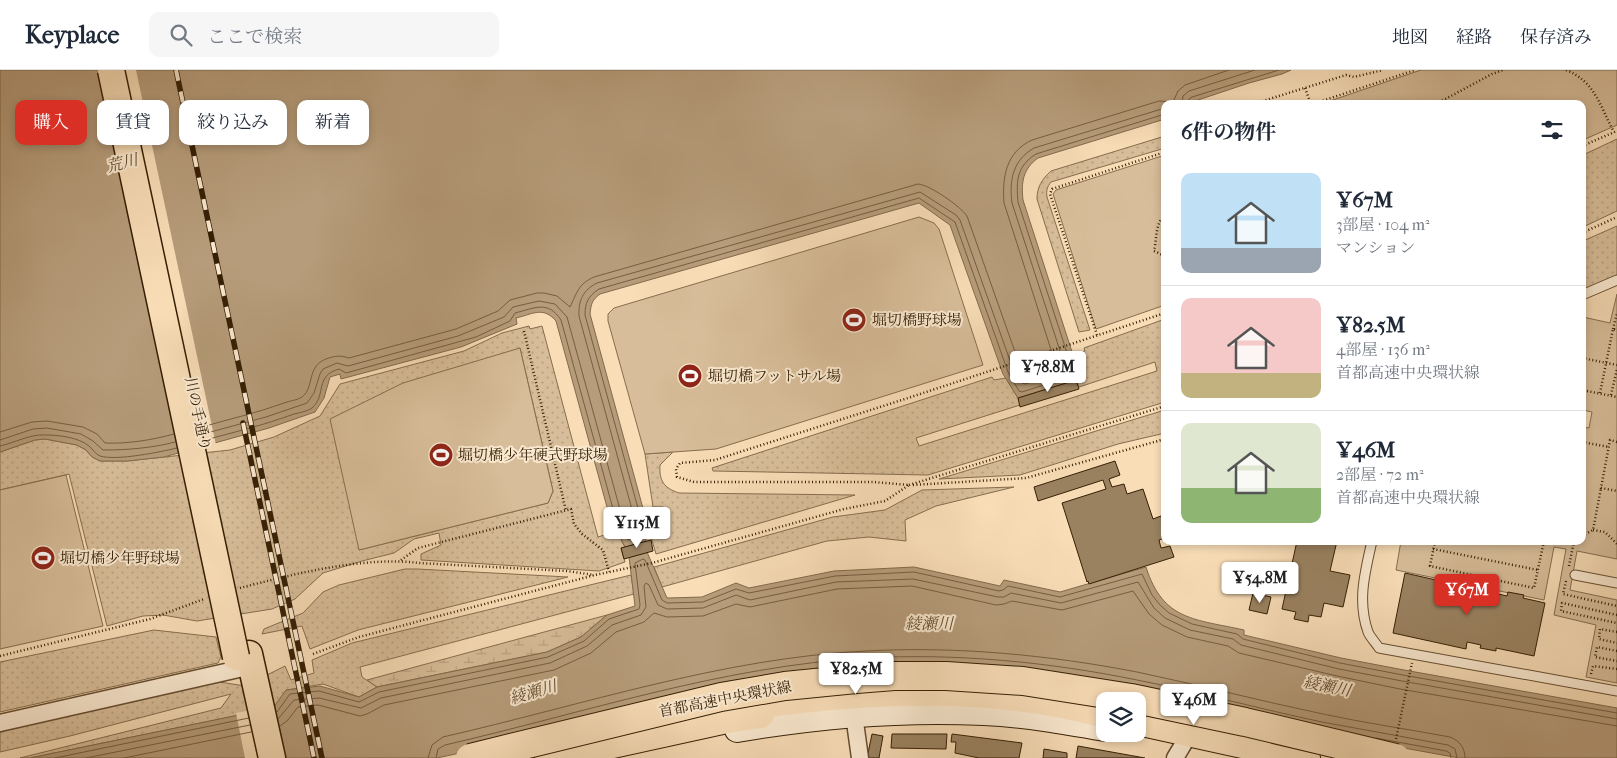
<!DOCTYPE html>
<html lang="ja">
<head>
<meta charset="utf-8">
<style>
  body { margin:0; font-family:"IM FELL French Canon","Noto Serif JP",serif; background:#f6f6f7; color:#1f2937; height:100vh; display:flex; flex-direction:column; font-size:19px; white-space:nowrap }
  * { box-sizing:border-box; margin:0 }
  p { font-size:16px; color:#747a83 }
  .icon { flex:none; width:28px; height:28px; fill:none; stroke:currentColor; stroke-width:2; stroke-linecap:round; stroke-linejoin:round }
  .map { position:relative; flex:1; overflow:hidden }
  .panel { position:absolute; left:1161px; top:30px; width:425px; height:445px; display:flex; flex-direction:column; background:#fff; border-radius:10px; box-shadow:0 2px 8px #0003 }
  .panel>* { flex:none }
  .banner { position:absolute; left:15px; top:30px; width:475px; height:45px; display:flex; gap:10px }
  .buttons { position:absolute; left:1096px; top:622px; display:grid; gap:10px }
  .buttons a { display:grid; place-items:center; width:50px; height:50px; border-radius:10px; background:#fff; box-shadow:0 2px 8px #0003; font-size:25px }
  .price { position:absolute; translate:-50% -42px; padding:0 11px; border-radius:5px; background:#fff; color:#222; font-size:16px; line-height:32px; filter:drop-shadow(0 1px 2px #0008) }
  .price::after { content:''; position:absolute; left:50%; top:30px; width:15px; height:11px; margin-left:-8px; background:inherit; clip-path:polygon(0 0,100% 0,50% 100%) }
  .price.selected { background:#d93025; color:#fff }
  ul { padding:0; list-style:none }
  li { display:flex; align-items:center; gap:15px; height:125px; padding:0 20px }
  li+li { border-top:1px solid #e0e1e3 }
  li span { display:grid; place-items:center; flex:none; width:140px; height:100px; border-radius:10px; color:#555 }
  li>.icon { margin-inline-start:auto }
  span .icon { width:60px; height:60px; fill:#fffc; stroke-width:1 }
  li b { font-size:21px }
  h2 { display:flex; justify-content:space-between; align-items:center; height:60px; padding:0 20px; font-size:21px }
  .pill { padding:0 18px; border-radius:10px; background:#fff; box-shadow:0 2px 8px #0003; font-size:18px; line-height:45px }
  .pill.selected { background:#d93025; color:#fff }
  header { display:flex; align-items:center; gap:30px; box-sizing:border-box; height:70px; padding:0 25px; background:#fff; border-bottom:1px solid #e0e1e3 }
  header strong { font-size:24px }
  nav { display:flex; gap:28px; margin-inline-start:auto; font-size:18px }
  .search { width:350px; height:45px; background:#f6f6f7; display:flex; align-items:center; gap:12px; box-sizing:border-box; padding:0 18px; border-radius:10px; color:#747a83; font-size:19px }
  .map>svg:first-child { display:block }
</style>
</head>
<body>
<header>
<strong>Keyplace</strong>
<div class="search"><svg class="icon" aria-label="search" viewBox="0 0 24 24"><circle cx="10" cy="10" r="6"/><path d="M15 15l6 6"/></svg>ここで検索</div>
<nav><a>地図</a><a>経路</a><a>保存済み</a></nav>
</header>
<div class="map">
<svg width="1617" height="688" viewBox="0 0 1617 688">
  <defs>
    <pattern id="grass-dots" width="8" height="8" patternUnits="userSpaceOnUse" patternTransform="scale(1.25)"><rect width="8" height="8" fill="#d7bd99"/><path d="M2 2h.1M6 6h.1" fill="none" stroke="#b9a282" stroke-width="1.8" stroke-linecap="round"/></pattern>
    <pattern id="wetland-marsh" width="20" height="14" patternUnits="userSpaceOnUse" patternTransform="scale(1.25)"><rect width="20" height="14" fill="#d7bd99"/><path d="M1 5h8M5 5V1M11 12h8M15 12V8" fill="none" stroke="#b9a282"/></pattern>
  </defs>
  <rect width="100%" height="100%" fill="#f8ddb7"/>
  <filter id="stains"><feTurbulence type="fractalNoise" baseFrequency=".004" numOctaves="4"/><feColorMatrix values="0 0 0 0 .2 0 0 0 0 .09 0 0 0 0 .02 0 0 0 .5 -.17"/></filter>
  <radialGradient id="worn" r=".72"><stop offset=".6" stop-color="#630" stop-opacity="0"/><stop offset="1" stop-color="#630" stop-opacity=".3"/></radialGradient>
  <path fill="url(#grass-dots)" stroke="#866e4e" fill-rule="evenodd" d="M1165,66V78L1051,112C1047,117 1046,121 1047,127L1090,260L1079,262L1037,129C1037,117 1042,109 1051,101Z
    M1617,69V141L1583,157V85Z
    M1617,156V205L1583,220V171Z
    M1165,249V332L928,405L713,401L712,398L992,307L994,310L1006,308L1018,328L1020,335L916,368L919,376L1157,301L1155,292L1079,317L1076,310L1075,284L1085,281L1084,278Z
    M529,256L530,259L542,256L598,467L617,461L625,477L621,478L625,492L599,501L421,490V484L441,475L439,463L414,469L394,483L362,491L323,503L295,529L272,539L197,551L163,545L143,546L107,556L69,404L0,420V382L35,370L45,369L77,375L86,380L92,387L100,391H127L230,380L274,367L320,346L340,314L464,281L502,263ZM520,278L553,421L548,433L359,480Z
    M1165,340V363L1118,374L1020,405L939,409Z
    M673,382L660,395C659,411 664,418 679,423L855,425L656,484L651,467L646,468L645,457L666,449L663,437H653L645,384Z
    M1014,417L936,436L905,450L906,471L869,467L827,471L662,517L654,497L833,447L885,440L922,420Z
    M405,499H417L568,507L358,560L310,579L302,556L262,564L264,559L303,543L323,522L339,515Z
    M631,505L634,524L360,597L362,607L377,617L359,627L323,614L287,620L274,638L30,688H20L221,638L231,624L70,666L0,682V656L213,611L245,616L285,596L291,610L314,603L312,590L352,573Z
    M154,560L216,567L221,587L218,593L0,642V592Z"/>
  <path fill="url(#wetland-marsh)" stroke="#866e4e" d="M607,545L581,567L547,582L377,617L367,610Z"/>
  <path fill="#d7bd99" stroke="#866e4e" d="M1421,0H1617V55L1583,70L1582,34H1321Z
    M1165,85V235L1096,259L1053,124L1056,120Z
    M919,147L934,153L939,159L983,295L716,379L645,384L608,251V244L614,238Z
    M1617,224V489L1577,481L1570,520L1617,530V613L1586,607L1596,555L1554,545L1566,479L1554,477L1544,530L1396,500L1401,471H1582L1583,357L1589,358L1592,342L1583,340V247L1610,253Z
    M520,278L553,421L548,433L359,480L330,349L403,313Z
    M66,405L103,556L0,579V420Z"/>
  <path fill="#b69c7a" stroke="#826a4b" d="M0,0H1291L1282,4L1249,13L1186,34H1165V49L1038,88C1023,99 1021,112 1023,130L1073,285L1076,310L1018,328L1003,304L950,155L919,133L600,224C592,230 591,234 590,244L644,442L646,471L625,477L610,448L556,251C543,236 533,244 516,248L517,254L461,277L341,309L340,304L330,307L324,328L315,342L269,358L164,387L127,391H100L92,387L86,380L77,375L45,369L35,370L0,382Z
    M647,482L667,528L702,527L736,513L749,518L834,501L914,497L1000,516L1004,510L1060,522L1146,497C1163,551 1195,549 1244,560V565L1341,588L1404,600L1617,638V688H1459L1321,663L1133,621L460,683L437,688H30L273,638L286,620L320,616L359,627L377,617L547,582L581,567L607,545L635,536L629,487Z"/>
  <path fill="#f8ddb7" d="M99,0H136L216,375L181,384Z
    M272,636L285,688H245L236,643Z"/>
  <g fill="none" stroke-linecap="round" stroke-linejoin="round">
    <path stroke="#765e3f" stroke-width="1" d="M1182,34L1183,26L1189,21L1255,0
      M1188,34L1189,29L1192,27L1279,0
      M202,357C229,349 257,343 284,333C289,331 298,330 302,327C315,317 306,297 326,289C334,286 340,285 349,288L456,259L498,241L510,230L537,223H544L557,226L570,237C577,223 578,214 594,207L918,114C930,115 960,136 967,146L1020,296L1025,304L1028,305L1053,297L1055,295L1054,289L1004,133C1002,107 1006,82 1032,70L1159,31L1173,32L1178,21L1185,15L1229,0
      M0,362L32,352L47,351L83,357L97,364L105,373C128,374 152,370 174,364
      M203,364L266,347L307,333L314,323L320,304L323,299L337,293L348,296L458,266L504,247L513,237L539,231L555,234L567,247L621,443L629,460L632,461L634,459L633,443L579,246C578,231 583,220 597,213L920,122L956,145L960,150L1013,299L1022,313L1025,314L1062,302L1064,300L1062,287L1012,133C1009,110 1013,90 1034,78L1165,38
      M0,370L33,359L47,358L81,364L93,371L103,380C128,380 152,378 175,372
      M205,370C235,362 264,355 294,344C299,343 308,341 312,338C327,325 314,306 339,299L346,303L476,267L510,251L515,243C535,238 548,230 561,250L615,446L628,470L639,468L641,466L639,442L585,245C585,233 588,226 599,219L919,128L955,152L1008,302L1019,321L1022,322L1069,307L1071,304L1068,286L1018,132C1016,110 1017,96 1036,84L1165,44
      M0,376C14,373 30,364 45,365C58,365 78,367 89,376C93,379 95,384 100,386C117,391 160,382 177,378
      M277,642L290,624L319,621L359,632L379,622L548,587L584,571L609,549L639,539L640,535L635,493L643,489L645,490L662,530L667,533L703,532L736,519L749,523L835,506L914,502L999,521L1003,520L1008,516L1060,527L1142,504L1152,525L1160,535L1169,543L1192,554L1237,564L1243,569L1340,593L1403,605L1617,643
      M278,649L294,630L319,628L361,638L381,628L550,593L587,576L612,555L641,545L646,537L644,516L646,513L649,515L658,535L667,539L703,538L736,525L750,530L836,512L913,509L998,527H1004L1011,523L1061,533L1138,512L1154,538L1165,548L1190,560L1233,569L1241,575L1339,599L1402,611L1617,649
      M280,656L287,651L298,637L318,635L360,646L367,644L384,635L554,600L591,583L616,562L644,552L654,543L667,547L703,546L736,534L750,537L837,519L912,516L996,535L1004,534L1012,531L1062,540L1133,521L1149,544L1162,555L1187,567L1228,576L1239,583L1337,606L1400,619L1617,656
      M1376,668L1446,681L1450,683L1451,688
      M55,688L249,648
      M86,688L250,655
      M124,688L251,662
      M428,688L432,675L443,667C583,635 722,588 866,581C956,576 1049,585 1137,602C1199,615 1261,631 1323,644C1365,653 1407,659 1450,667C1460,671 1465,678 1465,688
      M436,688L438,679L445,675C584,643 723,596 866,588C956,583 1049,592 1137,610C1199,622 1260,639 1322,652C1364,660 1406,667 1448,675L1455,679L1457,688"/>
  </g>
  <path fill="#9a8261" stroke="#351f04" d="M1076,310L1079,319L1020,337L1018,328Z
    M1115,391L1120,405L1109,409L1112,417L1124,414L1127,424L1143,419L1153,449L1161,446L1165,460V468L1159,470L1161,478L1170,476L1174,487L1089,514L1088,511L1087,512L1062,433L1106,419L1103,410L1038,431L1034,417Z
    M651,470L653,481L624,489L621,478Z
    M1297,471H1337L1330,501L1350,505L1343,537L1324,533L1321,547L1309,545L1308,552L1294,549L1296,542L1282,539Z
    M1405,503L1507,526L1508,522L1524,525L1523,528L1545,533L1534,586L1496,578V581L1480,578L1481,575L1467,572L1466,579L1393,563Z
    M1253,523L1271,527L1267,544L1249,540Z
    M872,664L883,666L879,688H867Z
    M892,664H947L946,679L891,678Z
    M952,664L1022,673L1019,688H979L955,683L956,672H951Z
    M1078,676L1145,688H1076Z
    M1044,679L1067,683V688H1043Z"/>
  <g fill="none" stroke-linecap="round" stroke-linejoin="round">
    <defs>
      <path id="service" d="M1582,225L1617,210
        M1372,471C1365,502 1357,531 1368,562C1370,567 1376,573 1379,578L1617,621
        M1575,505L1617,513"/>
      <path id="minor" d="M854,645L860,688
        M0,653L252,596
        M1175,688L1184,673"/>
      <path id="secondary" d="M737,660C818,646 901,639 984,643C1025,645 1065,652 1105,659"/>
      <path id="primary" d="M249,584L272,688"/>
      <path id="motorway" d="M738,637C859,620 986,611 1105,644
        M1138,651L1306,688
        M549,688L722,650L760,644"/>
    </defs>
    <use href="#service" stroke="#664e31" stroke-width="11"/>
    <use href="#minor" stroke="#664e31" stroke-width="19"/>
    <use href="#secondary" stroke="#351f04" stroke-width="26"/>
    <use href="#primary" stroke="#351f04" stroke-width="29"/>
    <use href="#motorway" stroke="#351f04" stroke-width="30"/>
    <path stroke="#351f04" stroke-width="2.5" stroke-dasharray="1 2.5" stroke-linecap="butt" d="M1566,0C1596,12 1600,37 1614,62
      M1305,18L1311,34
      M1260,34L1263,31L1346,5L1354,7L1383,0
      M1313,34L1415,0
      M1436,34L1492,4L1503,0
      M1582,76L1617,61
      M1165,145C1155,153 1157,169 1154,181L1165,186
      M1582,163L1617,147
      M1613,259L1617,243
      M524,261L566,441
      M1097,265L1050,124L1052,119L1165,82
      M1582,288L1617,295
      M1587,321L1617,327
      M1600,323L1613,259L1617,260
      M1611,325L1617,299
      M1582,372L1609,377
      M1617,372L1610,370L1601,418L1617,421
      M909,415L1165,336
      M913,415L1026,408L1165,369
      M1593,460L1605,462L1617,474
      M1582,466L1593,460L1601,418
      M1435,471L1430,496L1534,518L1544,471
      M1433,479L1538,500
      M401,490L418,478L571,439L574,454L582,464L603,480L609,502
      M1569,496L1574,471
      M1566,511L1563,524L1617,536
      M240,518C293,504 365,486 419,493L567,501L594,505
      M1617,545L1562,533L1561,541L1617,553
      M1617,562L1600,559L1599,569L1617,573
      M1617,581L1597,577L1595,587L1617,591
      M313,584L359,567L595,505L652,493L844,439L885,431L909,415L874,412H694L677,407L676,399L680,393L715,390L908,328L1165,243
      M0,586L150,549L204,529
      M1591,604L1593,596L1617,599
      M1396,669L1412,593"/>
    <use href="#service" stroke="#fae9d0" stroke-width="9"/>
    <use href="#minor" stroke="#fae9d0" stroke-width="16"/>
    <use href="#secondary" stroke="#fae9d0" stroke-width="24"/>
    <use href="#primary" stroke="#f8ddb7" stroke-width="26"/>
    <use href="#motorway" stroke="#f8ddb7" stroke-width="28"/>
    <defs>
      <path id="rail" d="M176,0L322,688
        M243,353L314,688"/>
    </defs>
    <use href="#rail" stroke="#351f04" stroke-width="5.5"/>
    <use href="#rail" stroke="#fae9d0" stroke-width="4" stroke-dasharray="11" stroke-linecap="butt"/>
    <defs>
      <path id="primary-bridge" d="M111,0L236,587"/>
      <path id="motorway-bridge" d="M470,688L721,627L785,616L856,609L894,606H946L1023,611L1131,628L1245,652L1396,688"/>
    </defs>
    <use href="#primary-bridge" stroke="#351f04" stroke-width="29" stroke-linecap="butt"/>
    <use href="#motorway-bridge" stroke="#351f04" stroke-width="30" stroke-linecap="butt"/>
    <use href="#primary-bridge" stroke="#f8ddb7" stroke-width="26"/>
    <use href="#motorway-bridge" stroke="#f8ddb7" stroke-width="28"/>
  </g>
  <defs>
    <symbol id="stadium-disc" viewBox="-11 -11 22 22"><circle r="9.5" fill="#8f2418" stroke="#fae9d0"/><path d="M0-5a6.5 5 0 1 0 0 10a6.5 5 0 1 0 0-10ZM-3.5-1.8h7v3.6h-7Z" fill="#fff"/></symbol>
  </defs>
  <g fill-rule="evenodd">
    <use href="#stadium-disc" x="840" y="236" width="28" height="28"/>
    <use href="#stadium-disc" x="676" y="292" width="28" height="28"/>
    <use href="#stadium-disc" x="427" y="371" width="28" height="28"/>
    <use href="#stadium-disc" x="29" y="474" width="28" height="28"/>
  </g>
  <g text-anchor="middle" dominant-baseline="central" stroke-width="4" stroke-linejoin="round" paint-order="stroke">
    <g font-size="15" fill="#351f04" stroke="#fae9d0" text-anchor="start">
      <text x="872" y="250">堀切橋野球場</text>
      <text x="708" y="306">堀切橋フットサル場</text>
      <text x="458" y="385">堀切橋少年硬式野球場</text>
      <text x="60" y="488">堀切橋少年野球場</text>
    </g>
    <g font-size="15" fill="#351f04" stroke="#fae9d0">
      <text transform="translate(198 344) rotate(78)">川の手通り</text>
      <text transform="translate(725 629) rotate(-11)">首都高速中央環状線</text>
    </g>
    <g font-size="16" font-style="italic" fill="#624b2d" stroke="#fae9d0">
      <text transform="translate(122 93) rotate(-14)">荒川</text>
      <text x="929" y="553">綾瀬川</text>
      <text transform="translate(1327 616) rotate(11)">綾瀬川</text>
      <text transform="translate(533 622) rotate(-16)">綾瀬川</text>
    </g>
  </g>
  <rect width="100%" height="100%" filter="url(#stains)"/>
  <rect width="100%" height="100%" fill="url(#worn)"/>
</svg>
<div class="buttons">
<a><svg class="icon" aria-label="layers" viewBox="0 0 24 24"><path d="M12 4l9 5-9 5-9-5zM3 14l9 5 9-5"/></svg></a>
</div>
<b class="price" style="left:1048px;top:323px">¥78.8M</b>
<b class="price" style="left:637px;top:479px">¥115M</b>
<b class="price" style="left:1260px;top:534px">¥54.8M</b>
<b class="price selected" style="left:1467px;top:546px">¥67M</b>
<b class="price" style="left:856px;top:625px">¥82.5M</b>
<b class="price" style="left:1194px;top:656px">¥46M</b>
<div class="banner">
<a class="pill selected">購入</a>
<a class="pill">賃貸</a>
<a class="pill">絞り込み</a>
<a class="pill">新着</a>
</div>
<section class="panel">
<h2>6件の物件<svg class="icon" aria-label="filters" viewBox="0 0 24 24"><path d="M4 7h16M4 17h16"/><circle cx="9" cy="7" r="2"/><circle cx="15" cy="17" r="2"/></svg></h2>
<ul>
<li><span style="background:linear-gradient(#bfe0f5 75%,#9aa5b1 0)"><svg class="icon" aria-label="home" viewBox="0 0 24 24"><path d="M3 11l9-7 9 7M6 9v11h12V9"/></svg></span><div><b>¥67M</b><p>3部屋 · 104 m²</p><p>マンション</p></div></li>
<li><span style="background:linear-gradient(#f6c9c9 75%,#c2b280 0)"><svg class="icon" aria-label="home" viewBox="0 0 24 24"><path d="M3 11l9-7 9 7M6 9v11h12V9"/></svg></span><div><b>¥82.5M</b><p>4部屋 · 136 m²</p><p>首都高速中央環状線</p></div></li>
<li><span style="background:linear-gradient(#dfe7d0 65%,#8fb573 0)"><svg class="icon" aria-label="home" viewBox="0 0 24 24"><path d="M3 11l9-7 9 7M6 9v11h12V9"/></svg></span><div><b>¥46M</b><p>2部屋 · 72 m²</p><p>首都高速中央環状線</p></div></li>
</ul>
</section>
</div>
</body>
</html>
